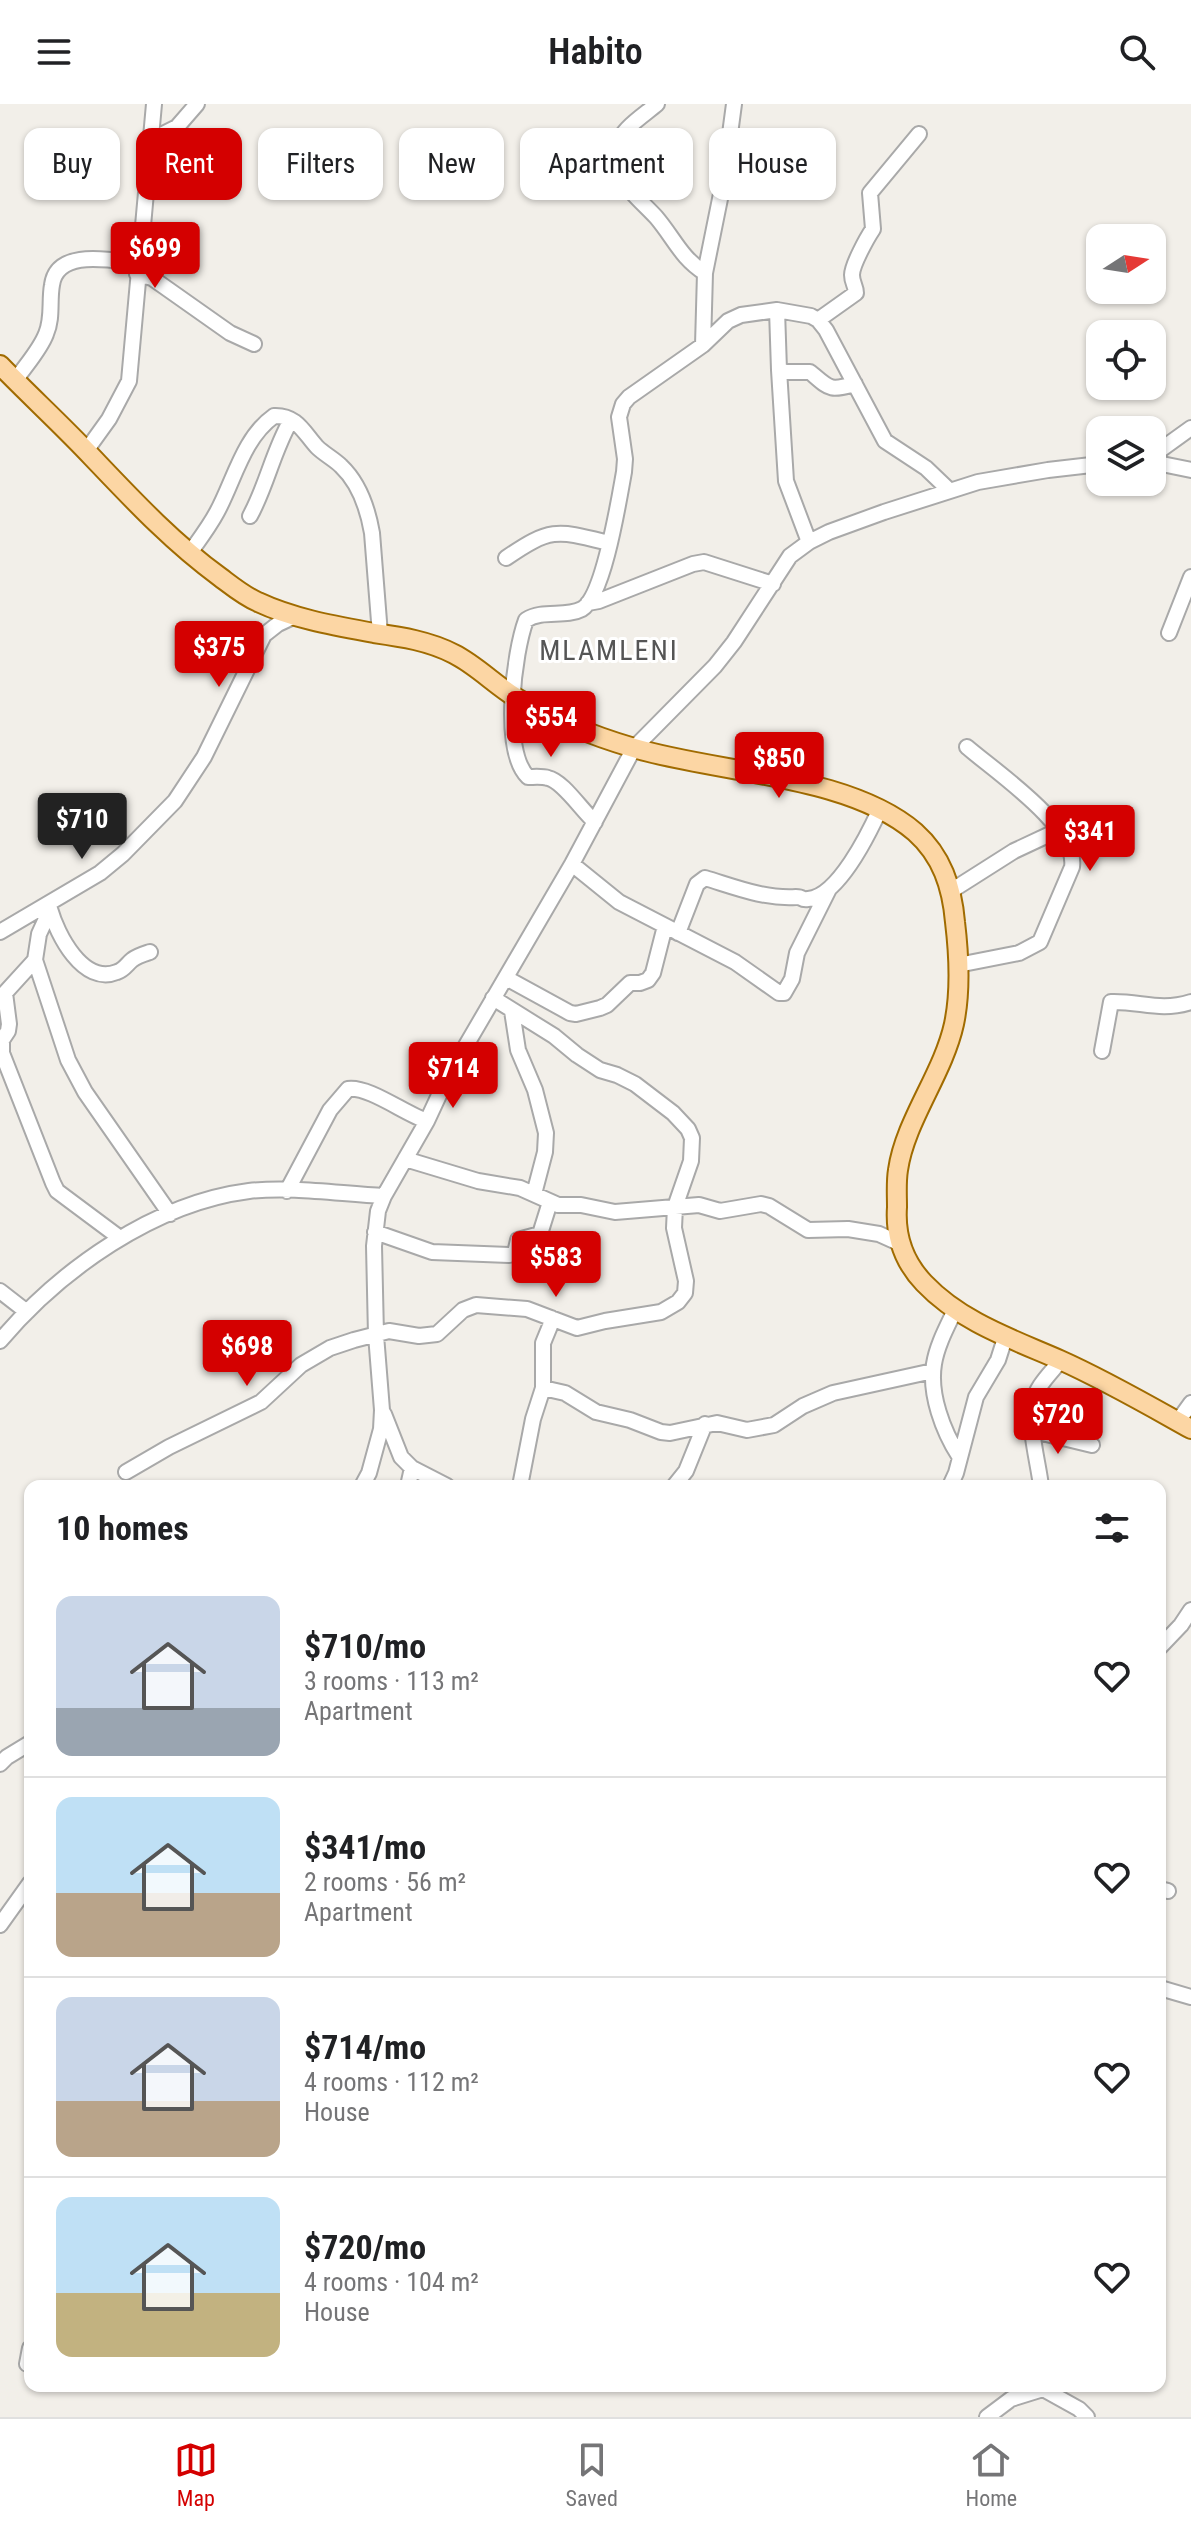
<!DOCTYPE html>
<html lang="en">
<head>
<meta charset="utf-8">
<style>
  body { margin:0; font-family:"Roboto Condensed",sans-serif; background:#f6f6f6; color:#202124; height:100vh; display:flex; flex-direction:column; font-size:30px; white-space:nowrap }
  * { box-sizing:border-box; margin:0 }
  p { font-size:26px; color:#757577 }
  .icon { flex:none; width:44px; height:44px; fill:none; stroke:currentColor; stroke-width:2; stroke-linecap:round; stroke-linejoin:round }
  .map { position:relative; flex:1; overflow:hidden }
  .side { position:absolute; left:24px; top:1376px; width:1142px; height:912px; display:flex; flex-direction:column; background:#fff; border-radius:16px; box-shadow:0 2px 6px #0004 }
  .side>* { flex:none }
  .top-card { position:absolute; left:24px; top:24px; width:1144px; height:72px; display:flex; gap:16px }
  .needle { width:52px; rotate:78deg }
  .tools { position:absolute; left:1086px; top:120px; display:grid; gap:16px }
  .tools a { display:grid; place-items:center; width:80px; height:80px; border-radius:16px; background:#fff; box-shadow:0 2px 6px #0004; font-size:40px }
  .price { position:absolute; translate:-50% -68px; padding:0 18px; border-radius:8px; background:#d40000; color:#fff; font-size:26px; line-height:52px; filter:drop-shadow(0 2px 4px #0008) }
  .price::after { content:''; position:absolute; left:50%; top:48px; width:24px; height:18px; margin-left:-12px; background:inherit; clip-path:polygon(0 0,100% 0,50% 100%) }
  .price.selected { background:#222; color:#fff }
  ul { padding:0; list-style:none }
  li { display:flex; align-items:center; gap:24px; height:200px; padding:0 32px }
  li+li { border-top:2px solid #e0e0e0 }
  li span { display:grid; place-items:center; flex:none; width:224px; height:160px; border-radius:16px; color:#555 }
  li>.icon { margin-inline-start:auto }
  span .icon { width:96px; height:96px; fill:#fffc; stroke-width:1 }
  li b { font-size:34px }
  h2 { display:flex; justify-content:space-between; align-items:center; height:96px; padding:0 32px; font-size:34px }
  .pill { padding:0 28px; border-radius:16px; background:#fff; box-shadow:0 2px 6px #0004; font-size:28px; line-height:72px }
  .pill.selected { background:#d40000; color:#fff }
  header { display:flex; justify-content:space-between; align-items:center; height:104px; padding:0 32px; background:#fff; font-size:36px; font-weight:600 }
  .tabs { display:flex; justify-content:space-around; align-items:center; height:112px; border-top:2px solid #e0e0e0; background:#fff; font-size:22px; color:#757577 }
  .tabs a { display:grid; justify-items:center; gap:4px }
  .tabs .selected { color:#d40000 }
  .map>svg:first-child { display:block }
</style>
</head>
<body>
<header><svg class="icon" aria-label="menu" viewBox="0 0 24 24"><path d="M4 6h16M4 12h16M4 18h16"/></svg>Habito<svg class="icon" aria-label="search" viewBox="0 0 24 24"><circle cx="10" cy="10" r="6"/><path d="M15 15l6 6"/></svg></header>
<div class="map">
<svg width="1191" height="2313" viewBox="0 0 1191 2313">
  <rect width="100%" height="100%" fill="#f2efe9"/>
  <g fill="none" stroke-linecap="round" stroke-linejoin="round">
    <defs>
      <path id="minor" d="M657,0C643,12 619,26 615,46C613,54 616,63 619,70C628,87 644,100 656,113C674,134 681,154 705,169
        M153,35L177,23L197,0
        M137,170L152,174L230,229L254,240
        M777,206L779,266L786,268H810C830,285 829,287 855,280
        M818,216L856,189C856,182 852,179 852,171C852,161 867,134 873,125L870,89L919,30
        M703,241L705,169L724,75L734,0
        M779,266L786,377L809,438
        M15,277C25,262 40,246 46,230C53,214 49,197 52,181C57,143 114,157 139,159
        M86,347L109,315L129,277L154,0
        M1152,352L1191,324
        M1152,358L1191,366
        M250,412C267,381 273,347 291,316
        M189,450C199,436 209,423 217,408C234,377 243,334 274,312C297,311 304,329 317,343C324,350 334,355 341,362C359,379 368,406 372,429L380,530
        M506,454C551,423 557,426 609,439
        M588,499L599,497L693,460L704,458L773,480
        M1169,529L1191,473
        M595,718C582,707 563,677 548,674C542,672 534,673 528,673C501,647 514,548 526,516C543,505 565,514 582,505C604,492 619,395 624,368L625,355L619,313L623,300L629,293L703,241L728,217L741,211L777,206L811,212L818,216L826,226L885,337L926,364L949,386
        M572,760L619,798L735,858L779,889H784L792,875L797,849L829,785
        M951,787L1014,747L1061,725
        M50,805C57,830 83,882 117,868C124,866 127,860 132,856C137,852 144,850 150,848
        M50,806L39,830L35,856L68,956L85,988L170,1110
        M0,828L100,769L123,750L175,697L204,653L264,531L278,520L295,512
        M678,829L697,780L705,774C735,783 764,795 796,793C804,793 800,796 808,795C838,793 869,729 880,705
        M35,856L5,889L9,920L8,927L2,936V949L53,1079L57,1087L120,1134
        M958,861L1019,849L1040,838L1072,763C1078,723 996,668 967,643
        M506,874L570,909L576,910L600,904L607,901L630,879H640L648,876L653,869L665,822
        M512,907L518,946L535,986L546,1029L545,1048L534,1090
        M1102,947L1111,898C1141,897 1159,908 1191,898
        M405,1055L478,1077L520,1084L558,1101H581L615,1108L699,1101L720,1107L761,1100L769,1102L808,1126L848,1125L879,1130L899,1139
        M287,1087L330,1006L348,985C369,982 405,1010 427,1017
        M375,1128L432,1148L509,1151L515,1149L518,1136L540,1130L550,1098
        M0,1187L27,1208
        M955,1206C947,1223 937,1241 934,1260C929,1290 943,1327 959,1352
        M0,1237C60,1166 154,1099 249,1087C291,1082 341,1090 384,1092
        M543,1284V1239L550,1222L551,1214
        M384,1310L401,1353L412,1364L447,1382
        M1178,1317L1191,1299
        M1034,1327L1092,1341
        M126,1368L169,1343L261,1298L301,1261L330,1244L354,1236L389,1227L419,1232L437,1230L463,1206L476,1201L527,1205L577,1224L605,1217L661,1208L678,1198L685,1189L686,1177L674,1124L675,1103L691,1057L692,1034L688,1025L673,1009L635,980L617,971L600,966L577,951L554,932L493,894
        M362,1382L369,1369L381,1325L382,1306L376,1231L374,1142L378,1107L384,1092L427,1017L447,974L572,760L634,644L715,562L734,538L790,452L809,438L829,428L884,408L978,378L1048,366L1100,360
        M408,1382L412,1364
        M520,1382L533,1315L543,1284L565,1289L596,1308L630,1316L661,1328L670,1329L717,1319L747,1326L774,1321L803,1302L833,1289L933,1267
        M674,1382L686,1367L705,1320
        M950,1382L956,1369L976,1293L998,1256L1005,1234
        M1041,1382C1038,1357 1028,1324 1033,1299C1036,1282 1051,1269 1061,1256
        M1160,1543L1181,1521L1191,1506
        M0,1660L7,1653L30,1639
        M1160,1785L1168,1787
        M0,1821L30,1779
        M1160,1884L1191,1893
        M27,2260L30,2244
        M987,2313L1011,2295L1043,2285L1079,2305L1087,2313"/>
      <path id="major" d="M0,261C30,292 62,321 92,353C132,395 172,438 220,473C232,482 244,492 258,498C294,515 336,522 374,529C402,533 429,537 454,550C476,561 494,580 515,593C551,615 593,632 634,644C717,669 849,671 915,728C942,752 952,783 955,818C959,851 961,887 954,920C943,970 905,1017 898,1066C896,1078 897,1091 897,1103C895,1132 904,1158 924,1179C961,1218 1012,1235 1060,1256C1105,1276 1148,1301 1191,1325"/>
    </defs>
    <use href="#minor" stroke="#a9a9a9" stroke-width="18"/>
    <use href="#major" stroke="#a06b00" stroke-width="22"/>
    <use href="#minor" stroke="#fff" stroke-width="14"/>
    <use href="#major" stroke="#fcd6a4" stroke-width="18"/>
  </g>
  <g text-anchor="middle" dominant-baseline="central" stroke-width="6" stroke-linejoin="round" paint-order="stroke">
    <g font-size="28" letter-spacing="2" fill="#555" stroke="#fff">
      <text x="609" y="546">MLAMLENI</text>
    </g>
  </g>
</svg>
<div class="tools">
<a><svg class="needle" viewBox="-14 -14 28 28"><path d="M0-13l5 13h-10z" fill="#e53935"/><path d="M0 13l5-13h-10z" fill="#757577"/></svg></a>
<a><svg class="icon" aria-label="locate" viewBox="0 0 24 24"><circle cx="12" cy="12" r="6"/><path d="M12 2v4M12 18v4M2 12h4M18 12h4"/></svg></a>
<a><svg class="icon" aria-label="layers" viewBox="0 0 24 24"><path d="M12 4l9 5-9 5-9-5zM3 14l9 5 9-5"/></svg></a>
</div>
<b class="price" style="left:155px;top:186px">$699</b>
<b class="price" style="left:219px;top:585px">$375</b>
<b class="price" style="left:551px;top:655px">$554</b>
<b class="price" style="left:779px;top:696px">$850</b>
<b class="price selected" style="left:82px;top:757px">$710</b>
<b class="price" style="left:1090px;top:769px">$341</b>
<b class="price" style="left:453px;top:1006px">$714</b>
<b class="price" style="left:556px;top:1195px">$583</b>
<b class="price" style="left:247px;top:1284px">$698</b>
<b class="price" style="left:1058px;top:1352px">$720</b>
<div class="top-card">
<a class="pill">Buy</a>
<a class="pill selected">Rent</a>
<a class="pill">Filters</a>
<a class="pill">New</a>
<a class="pill">Apartment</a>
<a class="pill">House</a>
</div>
<section class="side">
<h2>10 homes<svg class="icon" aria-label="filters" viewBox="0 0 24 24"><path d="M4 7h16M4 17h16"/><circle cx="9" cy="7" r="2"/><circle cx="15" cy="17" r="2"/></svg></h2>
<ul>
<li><span style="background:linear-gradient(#c9d6e8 70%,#9aa5b1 0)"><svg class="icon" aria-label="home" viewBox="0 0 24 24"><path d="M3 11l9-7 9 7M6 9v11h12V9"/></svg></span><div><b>$710/mo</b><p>3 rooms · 113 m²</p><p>Apartment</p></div><svg class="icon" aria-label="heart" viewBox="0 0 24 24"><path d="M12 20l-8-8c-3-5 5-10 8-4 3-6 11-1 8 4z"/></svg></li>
<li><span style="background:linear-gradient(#bfe0f5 60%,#b9a48a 0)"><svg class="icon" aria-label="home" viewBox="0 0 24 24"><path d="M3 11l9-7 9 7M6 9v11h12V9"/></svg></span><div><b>$341/mo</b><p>2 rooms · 56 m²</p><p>Apartment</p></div><svg class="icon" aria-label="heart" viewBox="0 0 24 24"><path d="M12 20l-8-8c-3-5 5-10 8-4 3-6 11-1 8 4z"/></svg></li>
<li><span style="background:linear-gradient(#c9d6e8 65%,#b9a48a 0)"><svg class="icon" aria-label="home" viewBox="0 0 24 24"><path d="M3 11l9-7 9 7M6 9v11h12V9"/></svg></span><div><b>$714/mo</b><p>4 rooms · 112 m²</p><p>House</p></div><svg class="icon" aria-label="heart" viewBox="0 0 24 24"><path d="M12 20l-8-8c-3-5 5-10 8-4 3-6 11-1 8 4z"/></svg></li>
<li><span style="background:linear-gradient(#bfe0f5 60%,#c2b280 0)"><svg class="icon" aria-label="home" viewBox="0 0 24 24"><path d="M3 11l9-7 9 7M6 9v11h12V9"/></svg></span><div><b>$720/mo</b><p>4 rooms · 104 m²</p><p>House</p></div><svg class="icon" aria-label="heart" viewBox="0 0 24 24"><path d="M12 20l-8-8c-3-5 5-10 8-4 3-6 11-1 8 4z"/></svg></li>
</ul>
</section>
</div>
<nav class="tabs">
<a class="selected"><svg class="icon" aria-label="map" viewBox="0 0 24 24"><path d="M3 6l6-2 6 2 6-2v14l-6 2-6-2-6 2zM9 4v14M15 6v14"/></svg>Map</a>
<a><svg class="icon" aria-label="saved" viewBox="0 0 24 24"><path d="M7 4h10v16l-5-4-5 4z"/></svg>Saved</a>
<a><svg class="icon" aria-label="home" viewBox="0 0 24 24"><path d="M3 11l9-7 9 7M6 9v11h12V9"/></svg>Home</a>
</nav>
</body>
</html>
